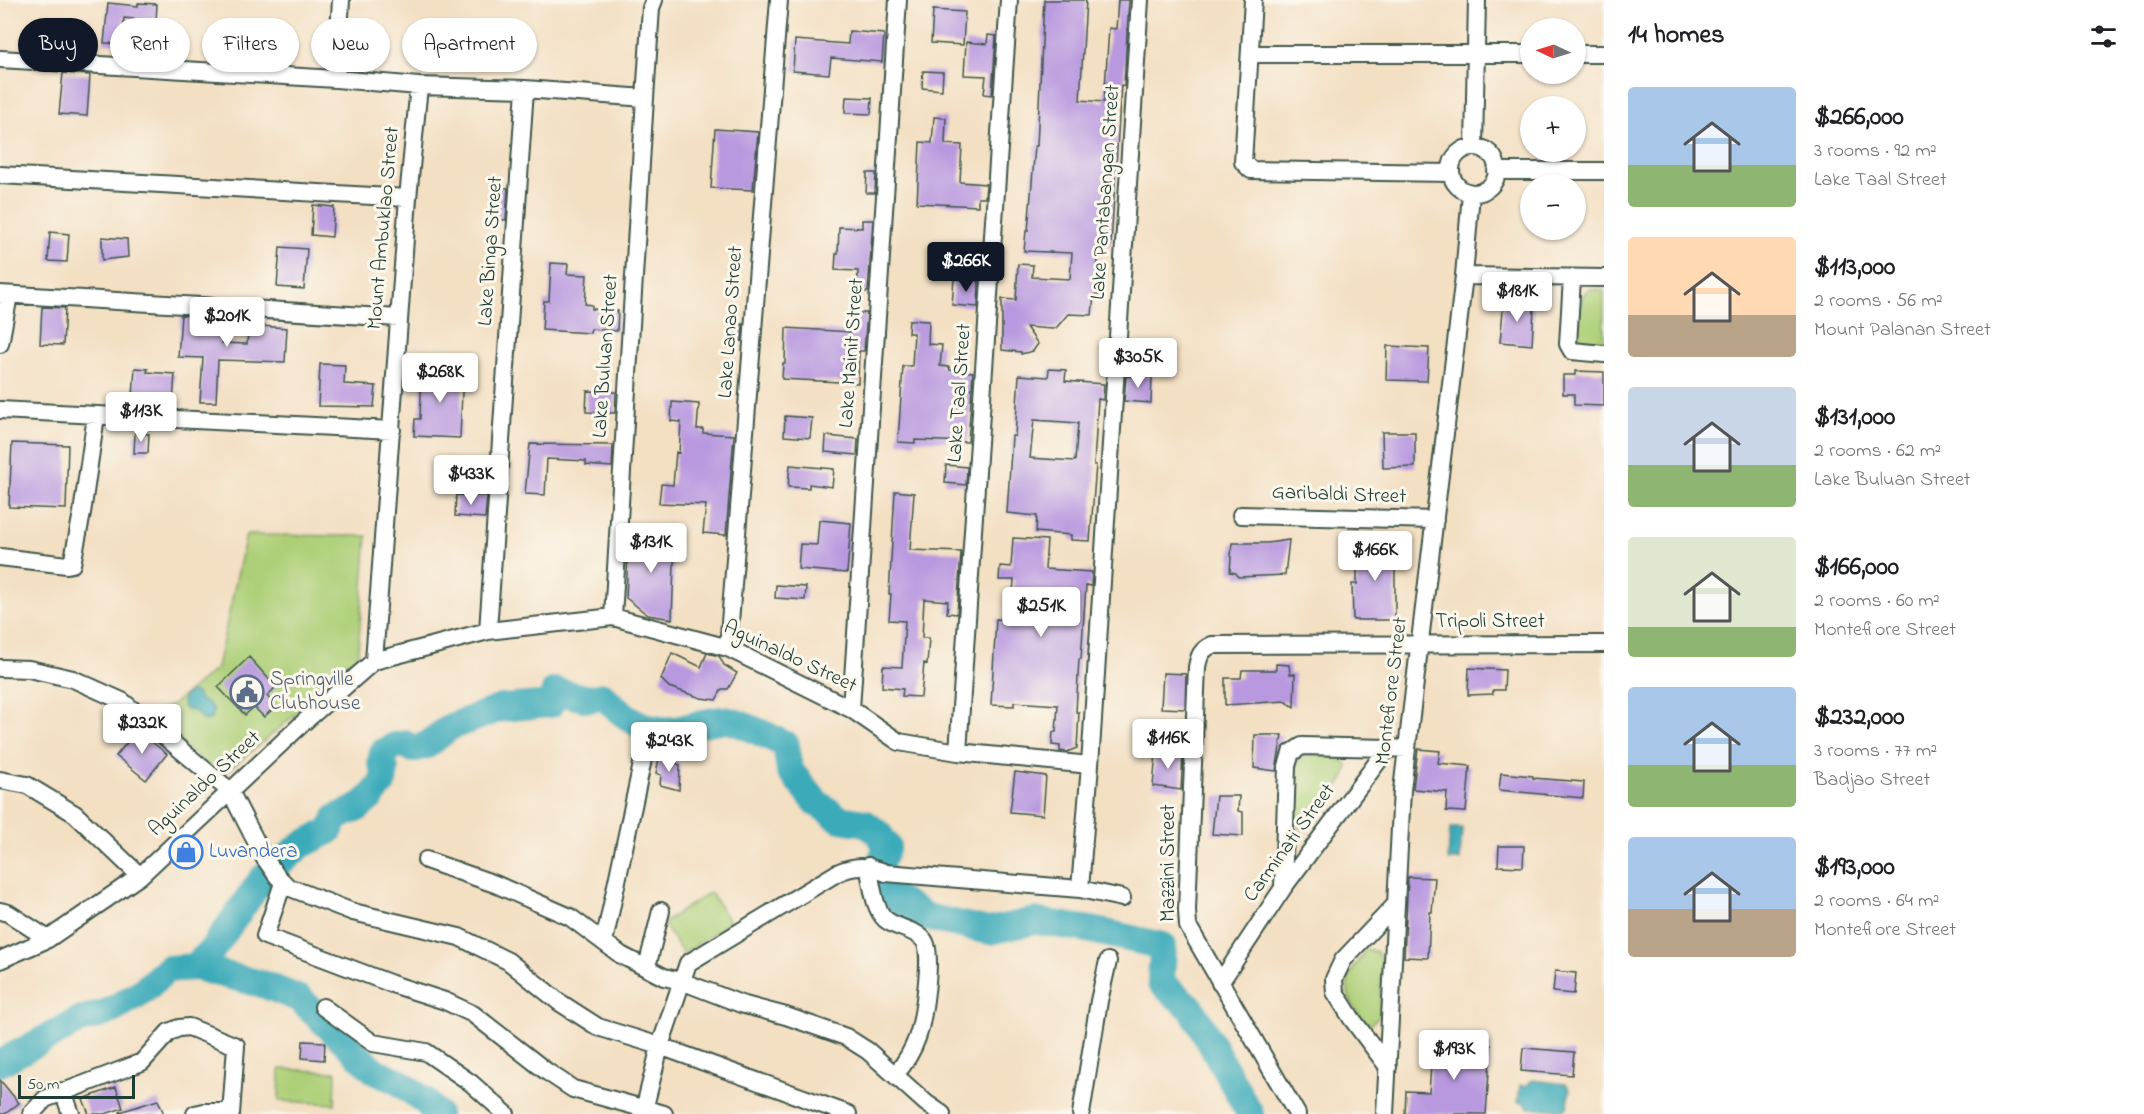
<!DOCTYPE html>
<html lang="en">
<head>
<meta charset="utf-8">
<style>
  body { margin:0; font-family:"Indie Flower",sans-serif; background:#f2f2f2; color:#202124; height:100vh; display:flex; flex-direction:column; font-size:22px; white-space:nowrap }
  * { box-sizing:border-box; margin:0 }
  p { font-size:20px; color:#757577 }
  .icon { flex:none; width:33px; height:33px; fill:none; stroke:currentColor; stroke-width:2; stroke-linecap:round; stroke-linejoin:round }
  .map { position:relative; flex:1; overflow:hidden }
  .panel { display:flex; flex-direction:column; background:#fff; width:540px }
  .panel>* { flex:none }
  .banner { position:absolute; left:18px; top:18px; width:570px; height:54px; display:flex; gap:12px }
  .needle { width:39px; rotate:274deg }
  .tools { position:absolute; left:1520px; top:18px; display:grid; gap:12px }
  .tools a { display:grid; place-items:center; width:66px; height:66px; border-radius:50%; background:#fff; box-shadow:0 2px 4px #0004; font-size:30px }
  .scale { position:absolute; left:18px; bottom:15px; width:117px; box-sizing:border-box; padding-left:6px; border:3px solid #1f3d34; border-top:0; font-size:16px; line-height:21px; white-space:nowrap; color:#1f3d34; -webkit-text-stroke:4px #fbf7ec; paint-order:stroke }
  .price { position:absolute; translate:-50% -51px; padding:0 14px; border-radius:6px; background:#fff; color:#222; font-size:20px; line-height:39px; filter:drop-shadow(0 2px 3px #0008) }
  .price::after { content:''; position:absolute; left:50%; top:36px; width:18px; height:14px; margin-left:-9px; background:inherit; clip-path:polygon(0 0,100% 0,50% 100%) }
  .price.current { background:#111827; color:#fff }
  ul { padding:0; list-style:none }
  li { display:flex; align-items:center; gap:18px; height:150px; padding:0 24px }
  li span { display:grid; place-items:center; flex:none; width:168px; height:120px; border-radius:6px; color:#555 }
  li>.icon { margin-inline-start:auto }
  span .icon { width:72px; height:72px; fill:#fffc; stroke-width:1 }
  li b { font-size:26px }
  h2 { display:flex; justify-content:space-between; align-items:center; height:72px; padding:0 24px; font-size:26px }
  .chip { padding:0 21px; border-radius:27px; background:#fff; box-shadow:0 2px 4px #0004; font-size:21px; line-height:54px }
  .chip.current { background:#111827; color:#fff }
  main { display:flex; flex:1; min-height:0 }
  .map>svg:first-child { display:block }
</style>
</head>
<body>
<main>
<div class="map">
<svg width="1604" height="1114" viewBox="0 0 1604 1114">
  <rect width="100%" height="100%" fill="#fbf7ec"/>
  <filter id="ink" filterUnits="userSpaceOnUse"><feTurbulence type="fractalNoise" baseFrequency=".0167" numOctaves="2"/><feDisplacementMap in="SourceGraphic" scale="12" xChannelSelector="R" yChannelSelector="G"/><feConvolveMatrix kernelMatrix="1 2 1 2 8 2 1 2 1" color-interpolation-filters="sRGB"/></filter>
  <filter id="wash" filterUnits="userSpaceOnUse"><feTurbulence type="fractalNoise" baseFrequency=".008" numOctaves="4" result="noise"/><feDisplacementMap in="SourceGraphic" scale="24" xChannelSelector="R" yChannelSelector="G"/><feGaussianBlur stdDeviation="1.35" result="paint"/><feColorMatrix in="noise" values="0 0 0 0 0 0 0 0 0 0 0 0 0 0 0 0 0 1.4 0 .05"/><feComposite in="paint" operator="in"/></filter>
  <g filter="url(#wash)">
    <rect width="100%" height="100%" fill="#f3dfc2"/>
    <path fill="#adcf77" stroke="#668656" stroke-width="1.5" d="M1589,289L1604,290V345L1586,344L1579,337C1578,325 1577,296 1589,289Z
      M246,535L367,536L357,663L221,777L149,715L172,705L217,668Z
      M1310,754C1324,756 1338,754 1348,766L1345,777L1307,829L1301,830C1292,822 1291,778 1296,766C1298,760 1303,757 1310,754Z
      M710,892L730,922L683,954L663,923Z
      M1366,949L1377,952L1382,961L1379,1017L1371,1024C1363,1022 1361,1018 1357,1012C1338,986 1351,971 1366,949Z
      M280,1069L336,1072L335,1104L279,1101Z"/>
    <path fill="#3baab9" stroke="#2d7476" stroke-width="1.5" d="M190,692L197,693L200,700L208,703L214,710L211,719L207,721L202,720L195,711L185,709L182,701L185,696Z
      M1450,828H1462L1460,860H1448Z
      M1532,1080L1566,1084L1570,1089L1568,1106L1563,1110L1528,1108L1525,1103L1518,1102L1520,1085L1526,1086Z"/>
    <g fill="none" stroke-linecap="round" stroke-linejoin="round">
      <path stroke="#3baab9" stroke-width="28" d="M195,967L212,950L262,879L301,845L329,831L337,817L358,808L371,797L383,782L385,769L381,762L383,752L395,746L405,744L413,749L427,745L450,727L501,708L551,704L555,691L589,699L603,696C626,718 646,735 680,729C694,726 708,721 721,720C736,719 772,738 786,745L790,771L817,803L840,819L865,823L878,833L887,846L879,867L889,894L926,917L989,931L1035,921L1092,930L1163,946L1161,983L1192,1009L1250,1114
        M0,1063L80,1020L105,1013L120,1005L143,991L167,969L195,967L265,985L300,999L375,1071L399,1082L426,1102L437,1114"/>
    </g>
    <g id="blocks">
      <path fill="#b899df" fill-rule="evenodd" d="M1044,0H1086L1080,100L1104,102L1109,28L1116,29L1118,0H1129L1124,86L1121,85L1111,245L1099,244L1097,272H1103L1102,295H1094L1092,315L1068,314L1056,328L1053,329L1026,327L1038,344L1033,351L1021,354V352L1002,350V299L1016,300L1018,264L1033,265L1032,277L1070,279L1072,253L1024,251L1026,231H1028L1035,146H1037Z
        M108,3L138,6V3L157,4L156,21L124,18L122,44L104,43Z
        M933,10L965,12L963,45L931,43Z
        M849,31L884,34L882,62L831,58L829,74L793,71L795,40L848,44Z
        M988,35L996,36L992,95L984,94L986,76L964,75L966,42L987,44Z
        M923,71L943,72L942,90L922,88Z
        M63,73L90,75L87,116L59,114Z
        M846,97L872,98L871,114L845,113Z
        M934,117L946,118L945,144L962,145L960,182L986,184L985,198H978V206L917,203L920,142L932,143Z
        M715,129L758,132L753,190L711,188Z
        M867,173H876L875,193H866Z
        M494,187L508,188L506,220L491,219Z
        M313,205L334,207L332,237L311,235Z
        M862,220H873L868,292H857L858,271L835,270L836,254H838L839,227L862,228Z
        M50,232L69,234L67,262L48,261Z
        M102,237L127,239L128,257L102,260Z
        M280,247L307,249L304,289L277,287Z
        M551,263L568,264L567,274L587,275L585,304L592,305V309L618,311L617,331L591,329L590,333L542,330L544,301H549Z
        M954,279L979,281L978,307L952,305Z
        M1504,300L1522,302L1521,306L1534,307L1532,345L1500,342Z
        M42,307L65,308L63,345L40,344Z
        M851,313H867L864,351H859L858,383L782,379L783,363H785L786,328L851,332Z
        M181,315L223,319L222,343L247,344L249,319L262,320L261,326L287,328L285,362L218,360L216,402H200L203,358L178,357Z
        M909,320L929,321L928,344L942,345L940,366L949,367L950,370L973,372L968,442L915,440V443L898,442L903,366H912L914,333H908Z
        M736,324H743L742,341H735Z
        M1387,346L1429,348L1427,381L1386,380Z
        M320,364L345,365L344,384L376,386L374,407L318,406Z
        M135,368L148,369L147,372L175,374L173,403L156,402V397L133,396Z
        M422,369L463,371L460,438L414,436L415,419H420Z
        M1049,369L1066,370L1065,381L1104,384L1103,400L1098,399L1094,465H1096L1090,541L1071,540V535L1036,532L1037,516L1007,513L1012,436H1015L1019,375L1048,377ZM1034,420L1078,423L1075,461L1030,458Z
        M1575,371L1604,372V406L1574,405V394H1563V375H1575Z
        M1126,376L1152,377L1151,403L1124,401Z
        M587,391L616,392L615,413L586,412Z
        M672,402L699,404L697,429H703V433L734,435L726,535L703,533L706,505L659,503L661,484L673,485L676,452L679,453L681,422L671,421Z
        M785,416L812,418L810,438L784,436Z
        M1382,432H1415V467L1383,468Z
        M135,433L149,434L148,453H134Z
        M826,436L858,439L857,455L825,452Z
        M12,443L68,445L66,509L9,507Z
        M530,444L613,445L612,467L586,465V461L547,459L545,495L525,494Z
        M790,465L834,469L832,487L809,484V488L788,487Z
        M946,465L967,467L966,485L945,483Z
        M895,491L914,493L910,550L961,552L957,614L947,613L948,601L924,599L922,638H929L927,664L924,663L921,697L902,696L903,689L882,687L883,666L902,667L905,621L889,620L891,594H889Z
        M456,495L487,496L485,518L455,516Z
        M819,520L851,523L847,573L798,569L800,544L817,545Z
        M629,533L675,537L672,619L648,615L626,598Z
        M1013,538L1047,540L1045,569L1092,572L1091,586L1086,585L1081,659H1079L1076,712H1079L1077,748L1067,752L1060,751V746L1052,745L1053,732H1056L1058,705L1014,702V706L991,705L996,619L1011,620L1014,580H999L1000,566L1011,567Z
        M1289,540L1285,575L1238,577L1236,573L1230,572L1232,543H1268Z
        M1357,542L1395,543V620H1353L1352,584H1357Z
        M776,585L806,587L805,600L775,598Z
        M672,653L701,667L707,653L719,656L724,665L737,673L728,689H722L716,700L701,698L669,687L661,679Z
        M249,657L276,687L267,696L276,706L264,717L254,707L245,715L218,687Z
        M1276,664L1289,665L1290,674H1295L1294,707L1285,701L1225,705V678H1241L1242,670H1276Z
        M1469,668L1505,670L1504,690H1493V694L1468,695Z
        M1163,673L1186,674L1185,709L1161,708Z
        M137,730L167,754L146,780L116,756Z
        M1255,735H1282L1276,771L1254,768Z
        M1418,749L1440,751L1438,763L1470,766L1466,812L1446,811L1447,792L1413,789Z
        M1156,752L1183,753L1181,790L1153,786Z
        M659,758L670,760L680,765L679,790L660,785L661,775L656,773Z
        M1015,772L1046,776L1043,815L1010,812Z
        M1501,773L1533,776V778L1584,782L1583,798L1499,790Z
        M1216,796H1239L1238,811L1243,812V836L1212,834Z
        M1499,846H1524L1523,867L1498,866Z
        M1408,877L1435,878L1432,912H1430L1428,958L1404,957Z
        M1555,971L1576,973L1574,994L1553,992Z
        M1433,1040L1491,1045L1486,1114H1405L1406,1091L1429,1092Z
        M303,1041L325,1042L324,1060L302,1058Z
        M1523,1048L1574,1052L1572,1075L1521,1071Z
        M0,1080L19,1103L5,1114H0Z
        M116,1087L123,1108L105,1114H89L83,1099Z
        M158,1100L164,1114H121L120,1112Z"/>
    </g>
  </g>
  <g filter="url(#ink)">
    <use href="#blocks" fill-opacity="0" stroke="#3f5549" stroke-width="1.5"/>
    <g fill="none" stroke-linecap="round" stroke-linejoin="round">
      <defs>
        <path id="minor" d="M1253,0L1243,162L1251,170L1451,173
          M1250,54H1530
          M1575,54H1604
          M0,59L336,79L419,86L525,89L645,98L651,8L654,0
          M336,79L341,0
          M1474,147L1477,0
          M1451 170a23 23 0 1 1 46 0a23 23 0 1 1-46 0Z
          M1496,171H1604
          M0,175L408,198
          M1464,276L1604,278
          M1572,278L1568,344L1572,351L1604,354
          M0,294L399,318
          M0,344L9,295
          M0,410L392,430
          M1241,515L1435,520
          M0,557L67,565L72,564L82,513L96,416
          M613,617L645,98
          M488,631L525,89
          M728,648L779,0
          M374,661L408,198L419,86
          M0,668L29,669L73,679L122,701L230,791L265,859L277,876L288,887L353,912L459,937L508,961L559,1002L598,1027L660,1046L848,1114
          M851,709L898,0
          M958,752L1009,0
          M0,780L27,785L75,814L140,876
          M426,860L495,884L570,917L621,955L664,977L681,981L741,1004L786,1016L846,1037L868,1051L926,1103L942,1114
          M868,866C872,882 873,907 885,919C896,929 918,929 925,942C933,956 923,1022 917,1038C912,1052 905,1063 896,1074
          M283,883L265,936L392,984L445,1001L473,1014L546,1071L573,1089L664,1114
          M1283,888L1287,766L1291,753L1302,746L1388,748
          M1080,889L1090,765L1140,0
          M0,911L8,913L48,939
          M604,942L646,745
          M0,960L48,939L140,876L304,722L374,661L488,631L613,617L728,648L851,709L899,742L958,752L1090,765
          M645,967L649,959L661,911
          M1220,983L1283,888L1388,748L1407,749
          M323,1007L373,1043L426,1052L471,1083L506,1114
          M1388,1067L1352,1019L1335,992L1334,979L1343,960L1396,904
          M63,1091L71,1114
          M31,1114L45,1099L142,1062L169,1032L179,1028L189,1027L236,1046L231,1114
          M195,1114L204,1112H231
          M643,1114L660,1046L688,963L837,873C854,865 868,865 886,873L1080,889L1122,898
          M1081,1114L1099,1001L1108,961
          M1297,1114L1188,926L1187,910L1197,667C1199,656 1201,650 1212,645L1604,644
          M1385,1114L1402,790L1464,276L1471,193"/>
      </defs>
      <use href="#minor" stroke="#3f5549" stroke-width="20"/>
      <use href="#minor" stroke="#fff" stroke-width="16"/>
    </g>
  </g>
  <defs>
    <symbol id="civic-ring" viewBox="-11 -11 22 22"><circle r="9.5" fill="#fbf7ec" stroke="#5c6f8a" stroke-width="1.5"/><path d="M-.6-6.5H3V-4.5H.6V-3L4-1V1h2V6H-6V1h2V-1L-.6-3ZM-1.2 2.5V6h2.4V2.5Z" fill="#5c6f8a"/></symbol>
    <symbol id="shop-ring" viewBox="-11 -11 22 22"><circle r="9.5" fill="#fbf7ec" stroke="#3f7fe0" stroke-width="1.5"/><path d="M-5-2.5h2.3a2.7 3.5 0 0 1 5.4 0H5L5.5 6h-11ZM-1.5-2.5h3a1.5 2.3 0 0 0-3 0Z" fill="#3f7fe0"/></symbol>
  </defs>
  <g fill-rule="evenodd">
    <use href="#civic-ring" x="228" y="673" width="38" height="38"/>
    <use href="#shop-ring" x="167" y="833" width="38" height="38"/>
  </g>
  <g text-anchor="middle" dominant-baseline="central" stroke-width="6" stroke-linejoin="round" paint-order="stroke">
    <g font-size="21" fill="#1f3d34" stroke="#fbf7ec">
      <text transform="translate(1106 192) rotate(-86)">Lake Pantabangan Street</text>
      <text transform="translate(384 228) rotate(-85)">Mount Ambuklao Street</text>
      <text transform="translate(491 251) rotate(-86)">Lake Binga Street</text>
      <text transform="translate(731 322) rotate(-86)">Lake Lanao Street</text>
      <text transform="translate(852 353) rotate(-86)">Lake Mainit Street</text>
      <text transform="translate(606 356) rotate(-86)">Lake Buluan Street</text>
      <text transform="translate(960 393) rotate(-86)">Lake Taal Street</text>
      <text transform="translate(1339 495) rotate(2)">Garibaldi Street</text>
      <text x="1490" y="622">Tripoli Street</text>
      <text transform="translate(790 657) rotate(25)">Aguinaldo Street</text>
      <text transform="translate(1392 691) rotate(-83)">Montefiore Street</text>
      <text transform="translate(205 784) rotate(-43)">Aguinaldo Street</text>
      <text transform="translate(1290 843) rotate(-54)">Carminati Street</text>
      <text transform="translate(1169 863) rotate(-90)">Mazzini Street</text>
    </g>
    <g font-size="21" fill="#4e5e75" stroke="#fbf7ec" text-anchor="start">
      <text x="270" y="680">Springville<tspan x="270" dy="24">Clubhouse</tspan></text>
    </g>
    <g font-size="21" fill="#366cbe" stroke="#fbf7ec" text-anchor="start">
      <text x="209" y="852">Luvandera</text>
    </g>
  </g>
</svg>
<div class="tools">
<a><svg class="needle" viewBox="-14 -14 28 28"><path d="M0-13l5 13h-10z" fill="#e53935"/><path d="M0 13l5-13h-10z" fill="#757577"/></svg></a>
<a>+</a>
<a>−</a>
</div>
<div class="scale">50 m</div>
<b class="price current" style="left:966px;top:293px">$266K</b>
<b class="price" style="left:1517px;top:323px">$181K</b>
<b class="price" style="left:227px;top:348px">$201K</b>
<b class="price" style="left:1138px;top:389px">$305K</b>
<b class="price" style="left:440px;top:404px">$268K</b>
<b class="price" style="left:141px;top:443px">$113K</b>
<b class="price" style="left:471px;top:506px">$433K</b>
<b class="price" style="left:651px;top:574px">$131K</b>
<b class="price" style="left:1375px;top:582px">$166K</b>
<b class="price" style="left:1041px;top:638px">$251K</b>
<b class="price" style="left:142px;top:755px">$232K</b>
<b class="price" style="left:1168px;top:770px">$116K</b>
<b class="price" style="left:669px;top:773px">$243K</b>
<b class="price" style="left:1454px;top:1081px">$193K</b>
<div class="banner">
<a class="chip current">Buy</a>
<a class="chip">Rent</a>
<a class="chip">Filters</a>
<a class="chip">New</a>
<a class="chip">Apartment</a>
</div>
</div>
<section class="panel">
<h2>14 homes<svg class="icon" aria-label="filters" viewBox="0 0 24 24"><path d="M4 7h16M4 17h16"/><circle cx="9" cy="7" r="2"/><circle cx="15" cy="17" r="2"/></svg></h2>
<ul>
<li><span style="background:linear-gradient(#a9c7e8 65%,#8fb573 0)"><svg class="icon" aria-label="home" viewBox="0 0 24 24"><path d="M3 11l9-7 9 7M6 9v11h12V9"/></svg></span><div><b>$266,000</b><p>3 rooms · 92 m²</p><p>Lake Taal Street</p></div></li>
<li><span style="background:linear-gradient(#ffd9b3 65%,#b9a48a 0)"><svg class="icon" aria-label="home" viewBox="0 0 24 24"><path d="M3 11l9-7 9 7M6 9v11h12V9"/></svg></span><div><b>$113,000</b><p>2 rooms · 56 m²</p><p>Mount Palanan Street</p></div></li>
<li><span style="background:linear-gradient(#c9d6e8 65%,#8fb573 0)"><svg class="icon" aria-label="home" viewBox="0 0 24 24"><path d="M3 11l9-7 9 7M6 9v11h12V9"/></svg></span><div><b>$131,000</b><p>2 rooms · 62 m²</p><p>Lake Buluan Street</p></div></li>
<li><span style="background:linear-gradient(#dfe7d0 75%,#8fb573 0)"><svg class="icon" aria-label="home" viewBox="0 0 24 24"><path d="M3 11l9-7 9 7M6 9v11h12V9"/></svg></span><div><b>$166,000</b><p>2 rooms · 60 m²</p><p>Montefiore Street</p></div></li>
<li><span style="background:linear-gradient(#a9c7e8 65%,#8fb573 0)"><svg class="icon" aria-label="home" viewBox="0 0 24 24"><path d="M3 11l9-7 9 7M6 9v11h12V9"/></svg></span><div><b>$232,000</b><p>3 rooms · 77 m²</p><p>Badjao Street</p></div></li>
<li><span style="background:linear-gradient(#a9c7e8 60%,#b9a48a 0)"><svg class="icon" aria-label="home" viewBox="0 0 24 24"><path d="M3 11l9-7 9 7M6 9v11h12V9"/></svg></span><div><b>$193,000</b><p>2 rooms · 64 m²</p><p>Montefiore Street</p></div></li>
</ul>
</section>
</main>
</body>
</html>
